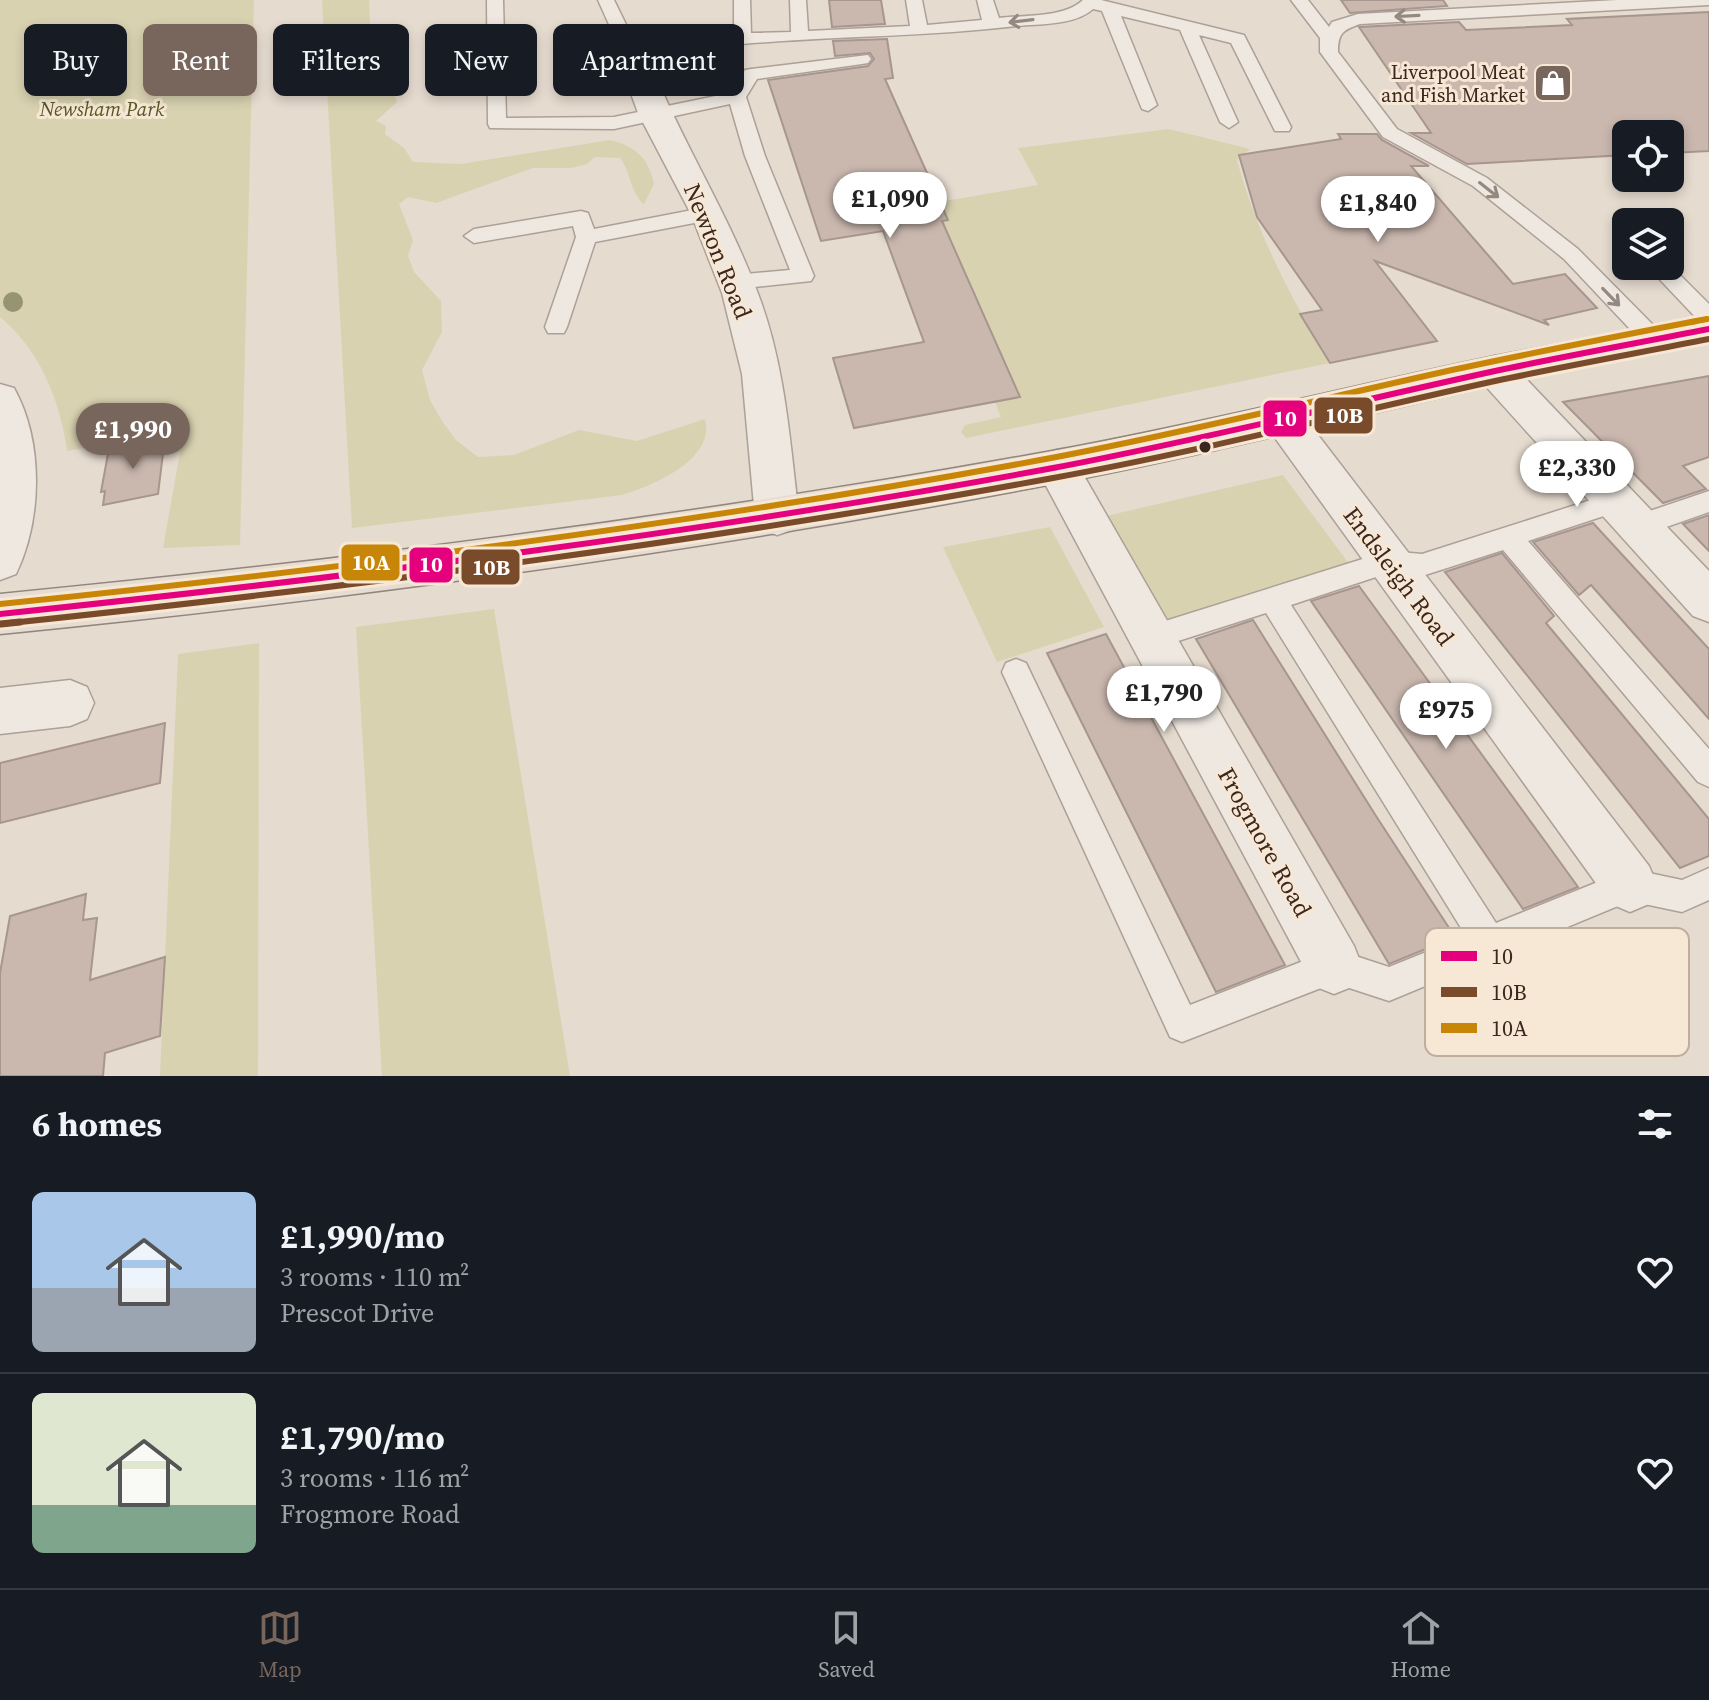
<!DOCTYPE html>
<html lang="en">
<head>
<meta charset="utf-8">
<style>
  body { margin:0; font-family:"Source Serif 4",serif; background:#242831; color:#f1f3f6; height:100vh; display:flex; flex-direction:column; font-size:30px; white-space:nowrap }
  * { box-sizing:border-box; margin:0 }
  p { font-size:26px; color:#9ea1a6 }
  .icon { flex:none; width:44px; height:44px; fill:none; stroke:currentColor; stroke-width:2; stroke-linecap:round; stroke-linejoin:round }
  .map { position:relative; height:1076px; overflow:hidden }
  .side { display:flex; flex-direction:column; background:#171b24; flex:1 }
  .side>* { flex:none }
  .banner { position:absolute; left:24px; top:24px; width:800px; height:72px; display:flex; gap:16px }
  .buttons { position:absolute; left:1612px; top:120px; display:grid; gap:16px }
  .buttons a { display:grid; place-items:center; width:72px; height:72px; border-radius:12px; background:#171b24; box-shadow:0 4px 12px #0003; font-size:40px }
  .price { position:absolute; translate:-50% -68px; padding:0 18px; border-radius:28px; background:#fff; color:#222; font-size:26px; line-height:52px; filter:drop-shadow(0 2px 4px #0008) }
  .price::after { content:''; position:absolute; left:50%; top:48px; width:24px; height:18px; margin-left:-12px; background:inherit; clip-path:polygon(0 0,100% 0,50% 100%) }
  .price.active { background:#78665c; color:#fff }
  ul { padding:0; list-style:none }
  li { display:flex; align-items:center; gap:24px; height:200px; padding:0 32px }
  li+li { border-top:2px solid #363941 }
  li span { display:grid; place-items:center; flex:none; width:224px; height:160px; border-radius:12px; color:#555 }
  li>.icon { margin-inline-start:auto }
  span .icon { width:96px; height:96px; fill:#fffc; stroke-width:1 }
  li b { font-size:34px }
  h2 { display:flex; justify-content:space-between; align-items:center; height:96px; padding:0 32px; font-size:34px }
  .chip { padding:0 28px; border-radius:12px; background:#171b24; box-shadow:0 4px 12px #0003; font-size:28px; line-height:72px }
  .chip.active { background:#78665c; color:#fff }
  .menu { display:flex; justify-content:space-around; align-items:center; height:112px; border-top:2px solid #363941; background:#171b24; font-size:22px; color:#9ea1a6 }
  .menu a { display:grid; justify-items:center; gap:4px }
  .menu .active { color:#78665c }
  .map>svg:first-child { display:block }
</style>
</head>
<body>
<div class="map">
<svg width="1709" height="1076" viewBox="0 0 1709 1076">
  <rect width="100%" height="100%" fill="#e6dbcf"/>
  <path fill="#d9d2b1" d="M0,0H254L240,545L163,548L184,430L67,451C60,400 40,350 0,317Z
    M322,0H369L371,43L385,67L397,102L376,121L386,126L385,134L404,148L413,162L461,164L610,140C635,146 649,158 654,184L644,204C630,193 631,172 620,158L595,157L587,164L571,168H533L436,203L408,197L399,204L413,240L408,256L414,272L441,301L442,332L422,370L430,400L442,421L456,440L478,457L514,455L579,430L637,441L705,419C716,460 651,486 622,495L352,528Z
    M1169,129L1250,149L1237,160C1257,234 1291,298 1330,363L966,438L961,432L965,425L1001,417L995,402L1020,397L942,221L947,220L939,202L1038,185L1018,148Z
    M1283,475L1350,565L1168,622L1106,516Z
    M1050,527L1104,627L997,662L943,547Z
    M494,609L570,1076H382L356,627Z
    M259,643L258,1076H160L178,654Z"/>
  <path fill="#cab8af" stroke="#a7968e" stroke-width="2" d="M829,0H881L885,24L832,27Z
    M1341,0H1443L1447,6L1350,13Z
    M1709,12V151L1670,153V134H1626V155L1467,164L1411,133H1431L1359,27L1459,22L1466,30L1572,25L1567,19Z
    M887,39L893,78L885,79L948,220L942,221L1020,397L854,428L833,358L924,342L883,231L821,241L768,80L868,66L874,59L870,53L835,56L833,41Z
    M1338,134H1377L1382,140L1429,166H1411L1513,284L1565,274L1597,308L1544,320L1549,325L1375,261L1437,341L1330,363L1300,314L1322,310L1257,217L1239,155L1341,139Z
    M1709,376V457L1683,466L1706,489L1663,503L1563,402Z
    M165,437L158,494L103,505L105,491L101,492L109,448Z
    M1709,515V551L1683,524Z
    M1593,523L1709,649V719L1591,585L1579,595L1533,542Z
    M1502,553L1554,616L1546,623L1709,819V856L1680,868L1445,572Z
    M1359,586L1547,844L1578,887L1523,909L1311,601Z
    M1253,620L1376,816L1455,937L1389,964L1196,639Z
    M1106,634L1147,710L1285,965L1216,992L1047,653Z
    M165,723L160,783L0,823V763Z
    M86,894L83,920L97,918L90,980L165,957L160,1036L105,1053L103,1076H0V973L10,916Z"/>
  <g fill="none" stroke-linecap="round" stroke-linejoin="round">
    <defs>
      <path id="service" d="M487,0H503L506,118L614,117L730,93L745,70L751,69L868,55L871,59L868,63L862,64L757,79L746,97L765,156L814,276L811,281L735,289L727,287L724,282L727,277L735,275L790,270L745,156L730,104L614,129L490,128L488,124Z
        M598,0H614L640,53L696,40L734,35V0H750L751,33L791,32L790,0H806L808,31L910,26L906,0H922L927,25L982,20L977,0H993L999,18C1024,15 1064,18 1083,0H1101L1244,35L1291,127L1289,131H1275L1231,43L1199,35L1238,122L1229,128L1220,122L1180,30L1121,16L1157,105L1148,111L1142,109L1102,11L1093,9C1076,25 1039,24 1017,26C925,37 833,36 742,44C705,48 670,57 634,65L625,60Z
        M1291,0H1308L1329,27L1332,22L1358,14L1617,0H1709V5L1360,24C1343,30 1338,33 1338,52L1397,129L1487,178L1578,249L1661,333L1664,339L1661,345H1645L1564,259L1473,186L1383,137L1320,52V38Z
        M708,207L718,214L715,219L595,242L567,327L564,333H548L545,327L576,237L573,226L474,243L464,236L474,229L581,211L588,213L594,229Z
        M1670,265L1709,304V325L1701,323L1647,266Z
        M1709,491V512L1638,537L1629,534L1625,526L1629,518Z
        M1616,492L1625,495L1629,502L1625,509L1528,541L1709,749V787L1698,782L1503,550L1422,576L1388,573L1291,605L1496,923L1630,869L1682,880L1709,868V900L1682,912L1630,901L1389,1001L1334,983L1182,1042L1170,1037L1002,672L1006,663L1016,659L1026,663L1190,1005L1334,949L1389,967L1466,936L1266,613L1153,649L1143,646L1139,637L1143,628L1388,551L1422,554Z"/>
      <path id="minor" d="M634,51L645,54L649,60C680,139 727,211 757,291C785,363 790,441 799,517L792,530L777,535L762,530L755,517L742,374L722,293L691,214L638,113L619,60L623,54Z
        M1495,356L1509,361L1709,571V622L1693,616L1481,381L1475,371L1481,361Z
        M0,384L14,388C44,442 42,520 16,574L0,580Z
        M1284,404L1298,409L1649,866L1657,885L1649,904L1630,912L1611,904L1270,431L1264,420L1270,409Z
        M1057,450L1072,455L1354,946L1362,966L1354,986L1334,994L1314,986L1036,467L1042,455Z
        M70,680L87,687L94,703L87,719L70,726L0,734V688Z"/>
      <path id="primary" d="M1709,315V343C1638,357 1566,370 1495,385C1348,418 1201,456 1053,484C705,551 352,599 0,634V594C352,560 704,514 1052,451C1201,424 1347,387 1495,356C1566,342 1638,329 1709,315Z"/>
    </defs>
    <use href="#service" stroke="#aca097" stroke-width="3"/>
    <use href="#minor" stroke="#aca097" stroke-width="3"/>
    <use href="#primary" stroke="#91867e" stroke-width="3"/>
    <use href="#service" fill="#eee8e1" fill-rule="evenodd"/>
    <use href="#minor" fill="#eee8e1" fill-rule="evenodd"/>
    <use href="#primary" fill="#e6dcd2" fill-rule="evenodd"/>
    <defs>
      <path id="bus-1" d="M0,614C352,577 704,533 1053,468C1201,440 1348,403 1495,371C1566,356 1638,343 1709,329"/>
      <path id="bus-2-far1" d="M1,624C353,587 705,542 1053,478C1202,451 1348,413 1495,381C1566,366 1638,353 1709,339"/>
      <path id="bus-2" d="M1,624L20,622"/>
      <path id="bus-3" d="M0,604C352,568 703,523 1051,458C1183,433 1312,401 1443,372C1530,353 1619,336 1707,319"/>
    </defs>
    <use href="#bus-1" stroke="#f7e7d5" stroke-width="12"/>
    <use href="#bus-2-far1" stroke="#f7e7d5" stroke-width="12"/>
    <use href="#bus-2" stroke="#f7e7d5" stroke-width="13"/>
    <use href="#bus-3" stroke="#f7e7d5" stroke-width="12"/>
    <use href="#bus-1" stroke="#e5007d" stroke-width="6"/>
    <use href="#bus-2-far1" stroke="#7a4b2a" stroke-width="6"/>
    <use href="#bus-2" stroke="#7a4b2a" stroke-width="7"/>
    <use href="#bus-3" stroke="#c88608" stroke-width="6"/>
  </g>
  <circle fill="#979471" cx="13" cy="302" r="10"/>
  <defs><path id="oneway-shaft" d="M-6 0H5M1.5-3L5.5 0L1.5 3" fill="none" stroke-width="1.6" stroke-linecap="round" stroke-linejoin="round" transform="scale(2)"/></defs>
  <g stroke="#958880">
    <use href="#oneway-shaft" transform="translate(1407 16) rotate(177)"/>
    <use href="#oneway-shaft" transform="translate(1021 21) rotate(173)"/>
    <use href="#oneway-shaft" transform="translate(1489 190) rotate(38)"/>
    <use href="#oneway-shaft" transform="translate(1611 297) rotate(46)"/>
  </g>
  <defs>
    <symbol id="shop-square" viewBox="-11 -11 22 22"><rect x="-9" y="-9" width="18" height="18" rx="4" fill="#78665c" stroke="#f7e7d5"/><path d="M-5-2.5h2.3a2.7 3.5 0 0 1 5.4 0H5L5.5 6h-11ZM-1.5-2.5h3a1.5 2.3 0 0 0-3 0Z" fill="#fff"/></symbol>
  </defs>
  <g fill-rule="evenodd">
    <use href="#shop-square" x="1531" y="61" width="44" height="44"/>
  </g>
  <circle fill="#3c271e" stroke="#f7e7d5" stroke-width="3" cx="1205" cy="447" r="7"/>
  <g text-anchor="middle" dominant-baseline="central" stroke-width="6" stroke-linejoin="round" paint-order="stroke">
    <g font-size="20" fill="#3c271e" stroke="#f7e7d5" text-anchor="end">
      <text x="1525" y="72">Liverpool Meat<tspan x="1525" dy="23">and Fish Market</tspan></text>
    </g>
    <g font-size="20" font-style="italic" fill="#565924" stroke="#f7e7d5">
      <text x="102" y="109">Newsham Park</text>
    </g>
    <g font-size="24" fill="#3c271e" stroke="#f7e7d5">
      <text transform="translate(718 251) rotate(68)">Newton Road</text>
      <text transform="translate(1399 576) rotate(53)">Endsleigh Road</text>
      <text transform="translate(1265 842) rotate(61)">Frogmore Road</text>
    </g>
  </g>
  <rect x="1425" y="928" width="264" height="128" rx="12" fill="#f7e7d5" stroke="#bfad9e" stroke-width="2"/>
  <rect x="1441" y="951" width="36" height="10" fill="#e5007d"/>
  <rect x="1441" y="987" width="36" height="10" fill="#7a4b2a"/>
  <rect x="1441" y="1023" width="36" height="10" fill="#c88608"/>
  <g font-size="22" fill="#3c271e">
    <text x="1491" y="964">10</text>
    <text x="1491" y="1000">10B</text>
    <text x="1491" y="1036">10A</text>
  </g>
  <g stroke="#f7e7d5" stroke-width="3">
    <rect x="1313" y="396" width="61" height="39" rx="8" fill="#7a4b2a"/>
    <rect x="1262" y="399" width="46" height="39" rx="8" fill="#e5007d"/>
    <rect x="340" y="543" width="61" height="39" rx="8" fill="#c88608"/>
    <rect x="408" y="546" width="46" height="38" rx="8" fill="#e5007d"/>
    <rect x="460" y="548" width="61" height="38" rx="8" fill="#7a4b2a"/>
  </g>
  <g font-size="22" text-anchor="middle" font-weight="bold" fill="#fff">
    <text x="1344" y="423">10B</text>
    <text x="1285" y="426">10</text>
    <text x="371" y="570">10A</text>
    <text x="431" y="572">10</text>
    <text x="491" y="575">10B</text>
  </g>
</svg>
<div class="buttons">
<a><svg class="icon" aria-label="locate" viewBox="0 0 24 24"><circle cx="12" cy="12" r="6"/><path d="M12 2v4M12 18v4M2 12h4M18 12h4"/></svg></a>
<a><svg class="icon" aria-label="layers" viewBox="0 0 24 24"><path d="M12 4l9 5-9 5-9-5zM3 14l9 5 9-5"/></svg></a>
</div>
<b class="price" style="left:890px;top:240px">£1,090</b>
<b class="price" style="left:1378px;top:244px">£1,840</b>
<b class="price active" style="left:133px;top:471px">£1,990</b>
<b class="price" style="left:1577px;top:509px">£2,330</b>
<b class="price" style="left:1164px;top:734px">£1,790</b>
<b class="price" style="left:1446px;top:751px">£975</b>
<div class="banner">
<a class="chip">Buy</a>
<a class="chip active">Rent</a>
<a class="chip">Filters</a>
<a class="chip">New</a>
<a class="chip">Apartment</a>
</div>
</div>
<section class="side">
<h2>6 homes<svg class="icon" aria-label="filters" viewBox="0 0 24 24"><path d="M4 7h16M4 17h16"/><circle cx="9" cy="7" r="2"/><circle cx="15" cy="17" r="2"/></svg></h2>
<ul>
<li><span style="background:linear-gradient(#a9c7e8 60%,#9aa5b1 0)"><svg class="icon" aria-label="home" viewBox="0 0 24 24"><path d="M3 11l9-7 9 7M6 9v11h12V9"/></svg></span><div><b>£1,990/mo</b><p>3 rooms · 110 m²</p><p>Prescot Drive</p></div><svg class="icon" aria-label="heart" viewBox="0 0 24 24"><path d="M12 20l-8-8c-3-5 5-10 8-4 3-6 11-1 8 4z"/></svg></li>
<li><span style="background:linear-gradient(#dfe7d0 70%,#7fa58c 0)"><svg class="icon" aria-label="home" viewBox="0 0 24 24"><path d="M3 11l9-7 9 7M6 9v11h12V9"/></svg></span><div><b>£1,790/mo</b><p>3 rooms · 116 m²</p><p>Frogmore Road</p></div><svg class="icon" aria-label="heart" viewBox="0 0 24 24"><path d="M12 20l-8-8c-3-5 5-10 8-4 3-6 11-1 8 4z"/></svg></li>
</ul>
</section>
<nav class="menu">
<a class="active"><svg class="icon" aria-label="map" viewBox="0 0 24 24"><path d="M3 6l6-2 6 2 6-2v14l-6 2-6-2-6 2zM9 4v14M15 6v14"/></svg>Map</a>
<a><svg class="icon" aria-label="saved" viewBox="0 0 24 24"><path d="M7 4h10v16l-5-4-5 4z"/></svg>Saved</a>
<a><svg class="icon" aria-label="home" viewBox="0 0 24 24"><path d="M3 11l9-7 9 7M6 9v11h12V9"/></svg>Home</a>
</nav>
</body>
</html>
